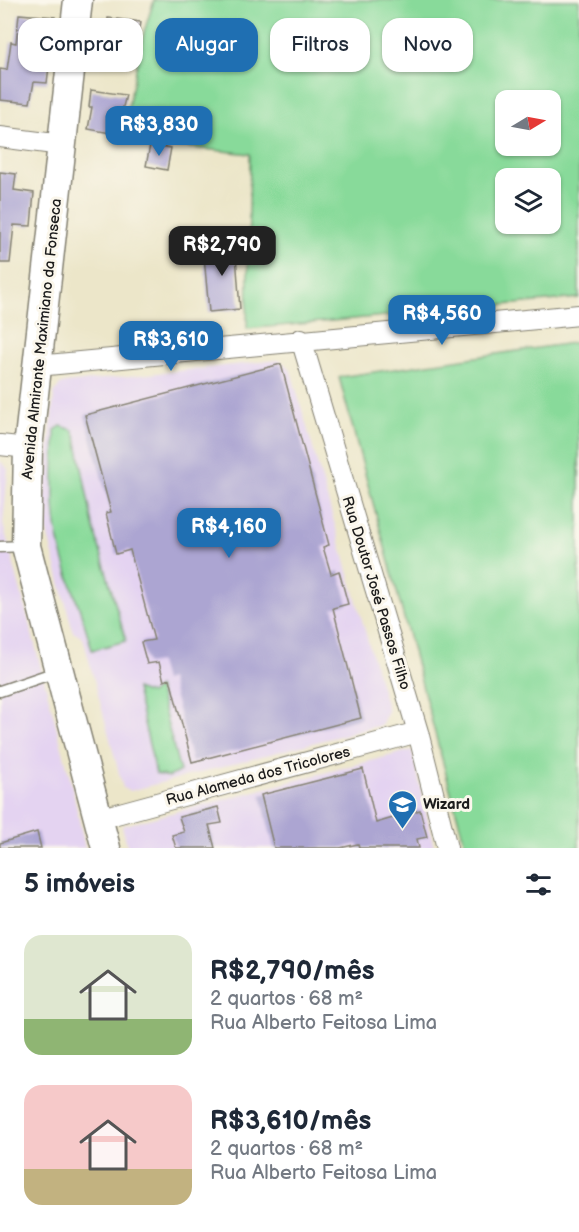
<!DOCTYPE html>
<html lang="pt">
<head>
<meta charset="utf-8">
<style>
  body { margin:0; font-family:"Balsamiq Sans",sans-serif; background:#f6f6f7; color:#1f2937; height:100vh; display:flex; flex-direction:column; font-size:22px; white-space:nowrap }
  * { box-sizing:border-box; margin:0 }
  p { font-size:20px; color:#747a83 }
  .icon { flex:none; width:33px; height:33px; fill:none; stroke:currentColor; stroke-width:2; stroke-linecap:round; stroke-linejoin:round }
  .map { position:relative; height:848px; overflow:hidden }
  .side { display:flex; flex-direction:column; background:#fff; flex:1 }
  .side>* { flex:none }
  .hud { position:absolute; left:18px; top:18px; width:543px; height:54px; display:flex; gap:12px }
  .needle { width:39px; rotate:80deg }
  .buttons { position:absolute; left:495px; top:90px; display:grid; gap:12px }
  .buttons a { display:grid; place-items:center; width:66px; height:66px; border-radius:12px; background:#fff; box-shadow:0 2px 4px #0004; font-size:30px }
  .price { position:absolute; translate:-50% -51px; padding:0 14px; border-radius:12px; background:#1f6fb2; color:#fff; font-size:20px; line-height:39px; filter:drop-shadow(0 2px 3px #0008) }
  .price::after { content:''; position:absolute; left:50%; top:36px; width:18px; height:14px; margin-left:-9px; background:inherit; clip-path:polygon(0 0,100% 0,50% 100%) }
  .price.active { background:#222; color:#fff }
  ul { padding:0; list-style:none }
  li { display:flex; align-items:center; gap:18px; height:150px; padding:0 24px }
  li span { display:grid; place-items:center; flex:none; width:168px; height:120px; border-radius:18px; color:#555 }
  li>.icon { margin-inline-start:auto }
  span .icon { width:72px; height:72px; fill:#fffc; stroke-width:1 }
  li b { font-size:26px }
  h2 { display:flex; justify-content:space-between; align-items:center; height:72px; padding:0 24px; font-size:26px }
  .chip { padding:0 21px; border-radius:18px; background:#fff; box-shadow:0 2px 4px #0004; font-size:21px; line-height:54px }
  .chip.active { background:#1f6fb2; color:#fff }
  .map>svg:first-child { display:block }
</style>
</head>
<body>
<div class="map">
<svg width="579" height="848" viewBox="0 0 579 848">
  <rect width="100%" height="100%" fill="#fbf7ec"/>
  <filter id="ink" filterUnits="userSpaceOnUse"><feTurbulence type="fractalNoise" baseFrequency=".0167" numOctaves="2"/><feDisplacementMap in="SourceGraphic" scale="12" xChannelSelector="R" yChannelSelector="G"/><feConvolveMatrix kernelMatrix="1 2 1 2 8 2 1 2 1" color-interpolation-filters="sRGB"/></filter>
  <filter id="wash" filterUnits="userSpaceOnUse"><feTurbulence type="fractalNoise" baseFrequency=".008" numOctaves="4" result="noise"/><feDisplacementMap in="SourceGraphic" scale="24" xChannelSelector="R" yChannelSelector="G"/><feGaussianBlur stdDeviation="1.35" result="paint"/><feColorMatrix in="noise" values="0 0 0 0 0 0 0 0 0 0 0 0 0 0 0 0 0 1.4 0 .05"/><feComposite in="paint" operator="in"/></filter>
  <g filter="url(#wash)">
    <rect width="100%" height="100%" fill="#ece6c9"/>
    <path fill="#e4d3f1" d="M279,360L290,368L388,711L381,725L130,791L123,788L83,638L73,632L46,528L44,505L54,394L60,385L65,383Z
      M0,461L8,469L3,524L71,782L85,848H0Z
      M412,750L434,848H128L122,826Z"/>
    <path fill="#88da9a" stroke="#527b5b" stroke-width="1.5" fill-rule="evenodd" d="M154,0H579V298L247,329L250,154L121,140L144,32ZM550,100V146H506V100ZM550,178V224H506V178Z
      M579,342V848H466L339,377Z
      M61,426L73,430L76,437L93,525L126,641L92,650C81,606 60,563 55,517C52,489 55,458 55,430Z
      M158,687L180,771L169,777L156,774L136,689L150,694Z"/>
    <g id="blocks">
      <path fill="#aca5d2" d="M19,14L55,17L47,83L34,82L30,103L0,100V69L7,70L11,42L16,43Z
        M108,18L141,22L135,60L102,56Z
        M91,90L126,95L116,134L88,129L92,107H89Z
        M150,145L171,148L167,170L146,166Z
        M0,172L16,174L14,190L34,193L31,226L14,225L10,263H0Z
        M235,242L240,309L209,312L203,245Z
        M281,364L329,545L323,547L331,574L339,571L348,604L333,608L361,718L192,762L170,679L164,681L159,662L147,664L141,642L154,640L130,550L116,554L106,513L111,512L85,415Z
        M363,769L376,823L420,810L427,837L417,839L419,848H359L358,844L340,848H274L261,795Z
        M218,807L222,823L209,825L215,848H176L172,835L184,832L179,817Z
        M37,832L41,848H0V843Z"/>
    </g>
  </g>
  <g filter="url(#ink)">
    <use href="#blocks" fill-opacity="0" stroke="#848172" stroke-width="1.5"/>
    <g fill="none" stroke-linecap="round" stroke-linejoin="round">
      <defs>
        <path id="service" d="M0,547L24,546
          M0,691L59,671"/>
        <path id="minor" d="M0,137L62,145
          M301,339L418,732L447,848
          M37,366L579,315
          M0,445L28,448
          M98,819L418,732"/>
        <path id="secondary" d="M78,0L28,448L26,546L106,848"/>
      </defs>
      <use href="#service" stroke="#848172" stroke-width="13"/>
      <use href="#minor" stroke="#848172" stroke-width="22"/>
      <use href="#secondary" stroke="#848172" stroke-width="31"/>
      <use href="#service" stroke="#fff" stroke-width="10"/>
      <use href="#minor" stroke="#fff" stroke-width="20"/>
      <use href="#secondary" stroke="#fff" stroke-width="28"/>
    </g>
  </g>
  <defs>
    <symbol id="school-pin" viewBox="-11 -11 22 30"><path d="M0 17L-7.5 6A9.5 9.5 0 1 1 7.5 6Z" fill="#1f6fb2" stroke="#fbf7ec"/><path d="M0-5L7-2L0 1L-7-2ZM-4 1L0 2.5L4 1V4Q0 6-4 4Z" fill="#fff"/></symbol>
  </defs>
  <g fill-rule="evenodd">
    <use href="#school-pin" x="386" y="788" width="33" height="45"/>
  </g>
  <g text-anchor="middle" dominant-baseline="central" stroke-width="6" stroke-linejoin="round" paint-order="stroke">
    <g font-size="15" fill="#1c1c1c" stroke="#fbf7ec">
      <text transform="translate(42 339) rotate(-84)">Avenida Almirante Maximiano da Fonseca</text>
      <text transform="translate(376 593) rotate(73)">Rua Doutor José Passos Filho</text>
      <text transform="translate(258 776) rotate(-15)">Rua Alameda dos Tricolores</text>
    </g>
    <g font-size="15" font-weight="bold" fill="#1c1c1c" stroke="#fbf7ec" text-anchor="start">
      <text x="423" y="804">Wizard</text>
    </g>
  </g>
</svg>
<div class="buttons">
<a><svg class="needle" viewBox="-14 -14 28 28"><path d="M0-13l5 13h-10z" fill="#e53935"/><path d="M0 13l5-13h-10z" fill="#747a83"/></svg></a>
<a><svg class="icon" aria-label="layers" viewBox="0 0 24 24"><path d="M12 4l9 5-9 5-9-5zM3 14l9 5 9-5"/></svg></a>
</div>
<b class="price" style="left:159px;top:157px">R$3,830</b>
<b class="price active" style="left:222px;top:277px">R$2,790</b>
<b class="price" style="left:442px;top:346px">R$4,560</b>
<b class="price" style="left:171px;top:372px">R$3,610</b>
<b class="price" style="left:229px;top:559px">R$4,160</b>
<div class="hud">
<a class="chip">Comprar</a>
<a class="chip active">Alugar</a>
<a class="chip">Filtros</a>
<a class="chip">Novo</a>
</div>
</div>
<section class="side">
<h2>5 imóveis<svg class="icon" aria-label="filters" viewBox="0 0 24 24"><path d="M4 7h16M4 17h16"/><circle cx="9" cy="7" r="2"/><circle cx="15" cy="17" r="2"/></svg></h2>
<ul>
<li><span style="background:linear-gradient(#dfe7d0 70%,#8fb573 0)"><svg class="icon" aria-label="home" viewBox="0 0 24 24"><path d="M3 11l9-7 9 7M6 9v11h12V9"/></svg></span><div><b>R$2,790/mês</b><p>2 quartos · 68 m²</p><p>Rua Alberto Feitosa Lima</p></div></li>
<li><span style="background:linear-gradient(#f6c9c9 70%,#c2b280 0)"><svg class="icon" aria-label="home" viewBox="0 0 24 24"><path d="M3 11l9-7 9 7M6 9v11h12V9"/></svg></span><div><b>R$3,610/mês</b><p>2 quartos · 68 m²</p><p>Rua Alberto Feitosa Lima</p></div></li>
</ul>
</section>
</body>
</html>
